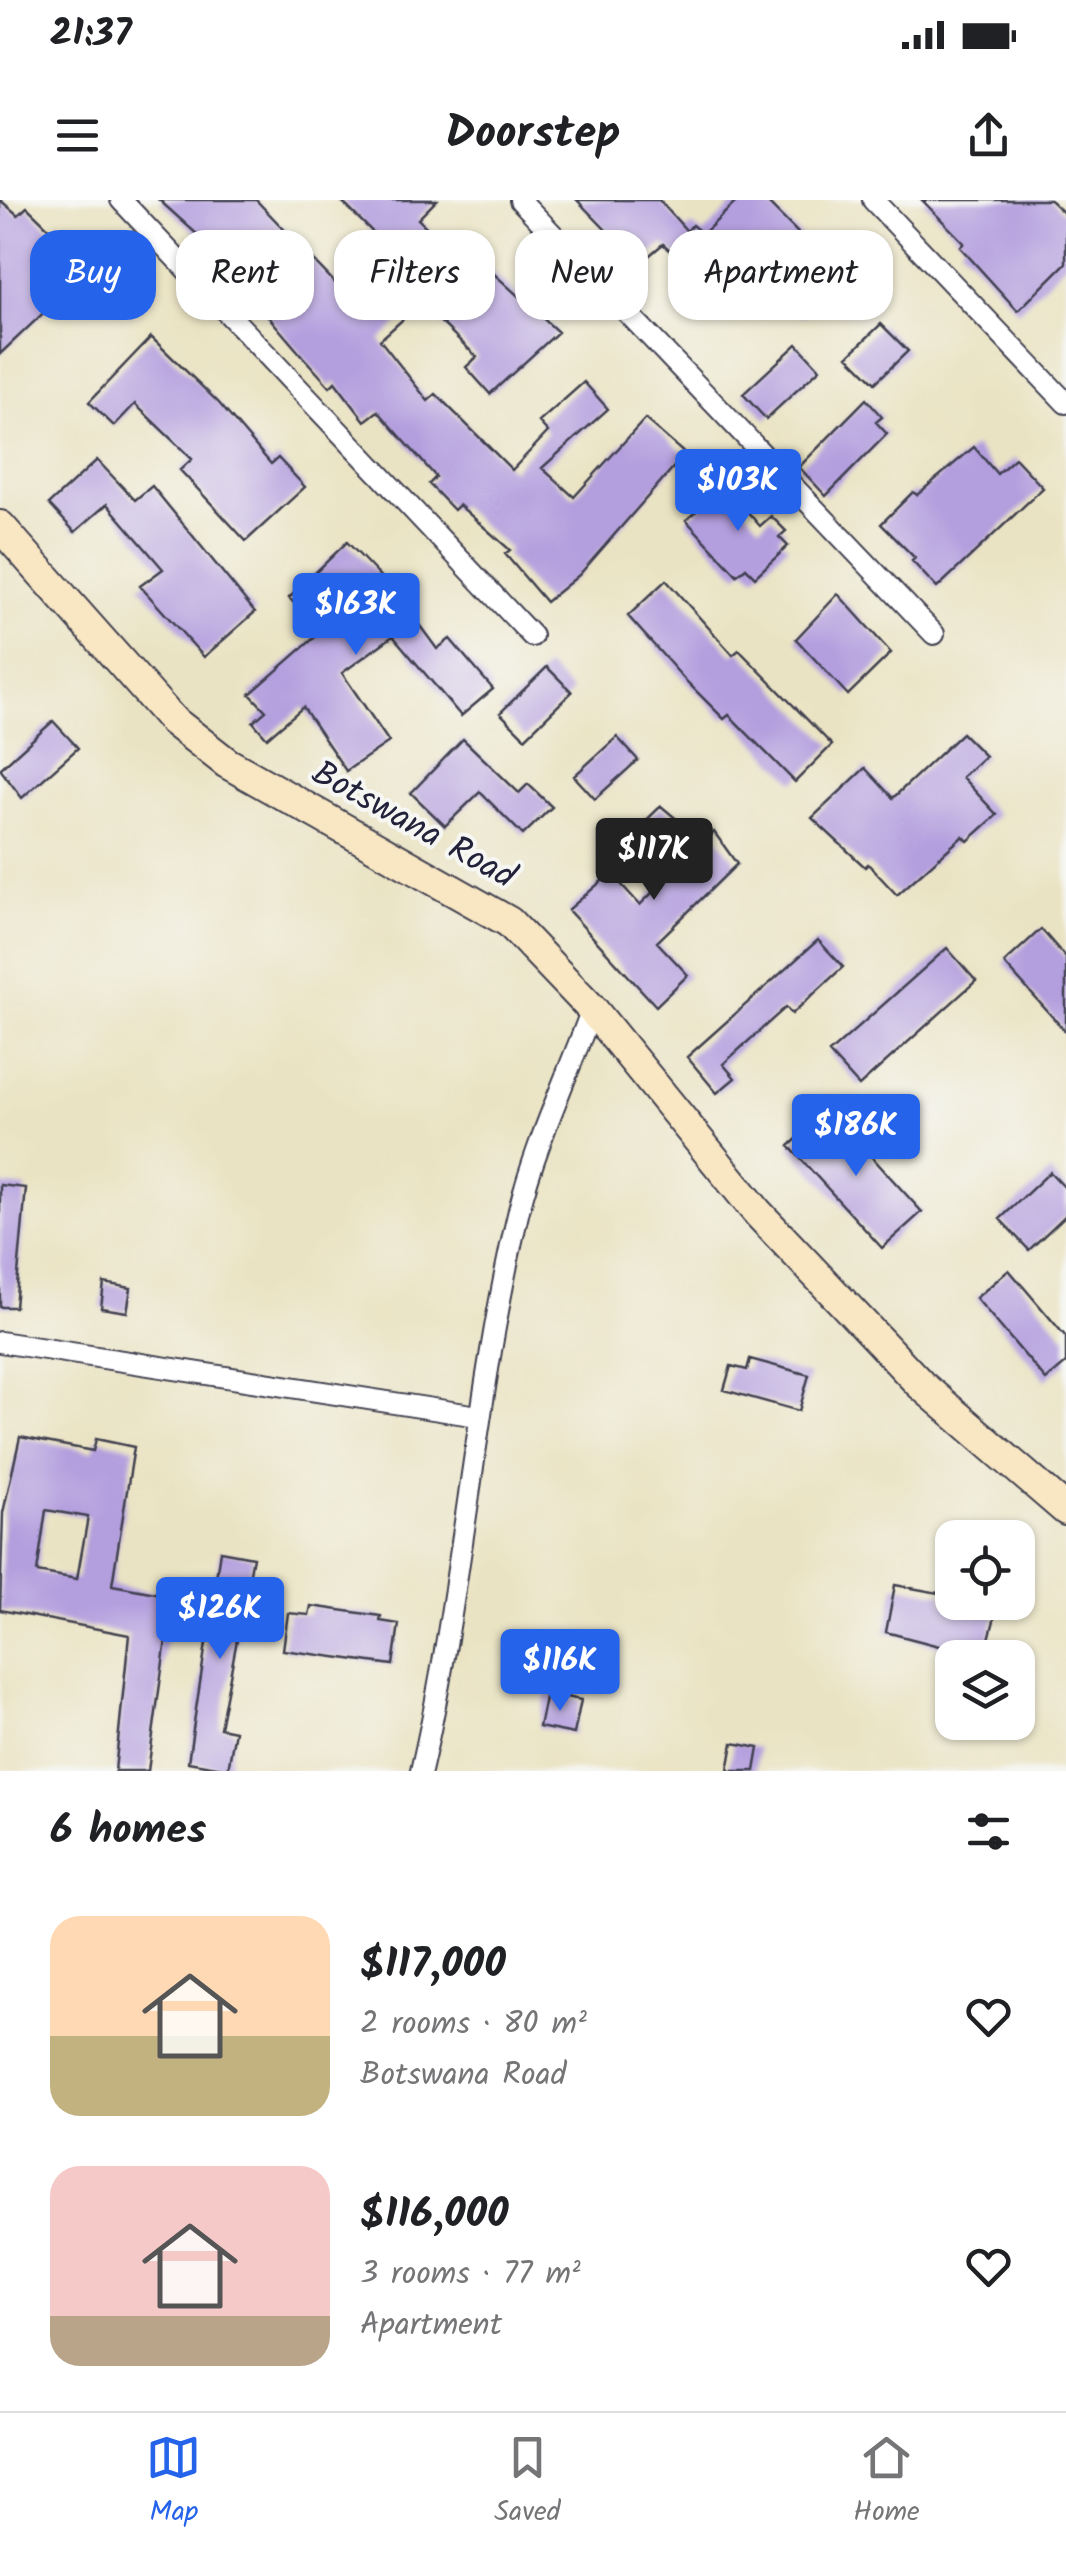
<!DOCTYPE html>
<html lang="en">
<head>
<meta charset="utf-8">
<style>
  body { margin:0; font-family:Kalam,sans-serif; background:#f6f6f6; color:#202124; height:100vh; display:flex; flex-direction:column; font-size:38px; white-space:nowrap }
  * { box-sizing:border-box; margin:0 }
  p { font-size:32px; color:#757577 }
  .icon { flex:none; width:55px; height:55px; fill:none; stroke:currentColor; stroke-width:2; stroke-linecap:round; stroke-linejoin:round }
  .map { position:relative; height:1571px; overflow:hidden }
  .drawer { display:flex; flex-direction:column; background:#fff; flex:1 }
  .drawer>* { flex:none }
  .top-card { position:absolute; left:30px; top:30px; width:1008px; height:90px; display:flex; gap:20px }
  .fabs { position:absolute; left:935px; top:1320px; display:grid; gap:20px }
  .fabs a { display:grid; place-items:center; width:100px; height:100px; border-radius:20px; background:#fff; box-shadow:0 2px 8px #0004; font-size:50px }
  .price { position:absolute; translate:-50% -85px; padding:0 22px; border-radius:10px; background:#2563eb; color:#fff; font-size:32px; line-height:65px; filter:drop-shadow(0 2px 5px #0008) }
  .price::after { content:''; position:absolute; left:50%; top:60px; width:30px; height:22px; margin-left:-15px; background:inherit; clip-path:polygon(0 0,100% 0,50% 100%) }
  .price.current { background:#222; color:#fff }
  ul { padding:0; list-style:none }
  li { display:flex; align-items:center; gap:30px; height:250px; padding:0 50px }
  li span { display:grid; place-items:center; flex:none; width:280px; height:200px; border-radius:30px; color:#555 }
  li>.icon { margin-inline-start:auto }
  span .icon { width:120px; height:120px; fill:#fffc; stroke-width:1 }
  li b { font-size:42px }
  h2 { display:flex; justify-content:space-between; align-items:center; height:120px; padding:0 50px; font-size:42px }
  .chip { padding:0 35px; border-radius:30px; background:#fff; box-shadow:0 2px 8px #0004; font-size:35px; line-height:90px }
  .chip.current { background:#2563eb; color:#fff }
  .status { display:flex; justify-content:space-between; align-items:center; height:70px; padding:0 50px; background:#fff; direction:ltr }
  .status svg { height:28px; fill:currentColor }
  header { display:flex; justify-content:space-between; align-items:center; height:130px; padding:0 50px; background:#fff; font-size:45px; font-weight:700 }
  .dock { display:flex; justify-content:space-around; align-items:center; height:140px; border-top:2px solid #e0e0e0; background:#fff; font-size:28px; color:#757577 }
  .dock a { display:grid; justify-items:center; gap:5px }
  .dock .current { color:#2563eb }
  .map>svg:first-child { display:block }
</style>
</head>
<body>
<div class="status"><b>21:37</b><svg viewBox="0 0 49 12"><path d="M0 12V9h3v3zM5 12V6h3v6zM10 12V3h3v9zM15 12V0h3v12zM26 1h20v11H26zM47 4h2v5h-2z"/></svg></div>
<header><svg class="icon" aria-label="menu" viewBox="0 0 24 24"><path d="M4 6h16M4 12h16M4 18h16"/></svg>Doorstep<svg class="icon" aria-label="share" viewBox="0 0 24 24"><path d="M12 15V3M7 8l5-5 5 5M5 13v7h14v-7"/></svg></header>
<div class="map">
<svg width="1066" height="1571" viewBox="0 0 1066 1571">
  <rect width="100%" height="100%" fill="#f6f6f2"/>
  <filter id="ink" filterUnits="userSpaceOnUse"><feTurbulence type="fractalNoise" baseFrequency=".01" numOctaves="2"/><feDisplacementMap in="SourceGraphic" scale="20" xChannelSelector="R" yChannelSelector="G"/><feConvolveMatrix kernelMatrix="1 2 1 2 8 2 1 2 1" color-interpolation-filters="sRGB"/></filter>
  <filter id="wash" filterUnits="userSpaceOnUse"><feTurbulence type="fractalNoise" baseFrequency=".0048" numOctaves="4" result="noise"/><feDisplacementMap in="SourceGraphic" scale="40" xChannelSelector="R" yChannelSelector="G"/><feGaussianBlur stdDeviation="2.25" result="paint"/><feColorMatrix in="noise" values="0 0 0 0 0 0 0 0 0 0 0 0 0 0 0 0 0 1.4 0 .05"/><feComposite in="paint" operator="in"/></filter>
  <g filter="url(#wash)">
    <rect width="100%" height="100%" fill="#eae3c3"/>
    <g id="blocks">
      <path fill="#b39ede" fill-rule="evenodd" d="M0,0L18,15L27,7L65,44L78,33L99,59L50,98L54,103L0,154Z
        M159,0H256L358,107L398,71L389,62L396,55L340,0H437L418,19L473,73L482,63L558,132L490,194L466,167L477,157L421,103L380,140L428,201L436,194L512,270L548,232L539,222L584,182L608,209L542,268L574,297L645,219L685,254L579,375L546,402L505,354L510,350L459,305L454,310L429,284L436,277L378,211L365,221L335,182L330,187L303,157L226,67L230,64Z
        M577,0H659L687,31L692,25L703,34L738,0H765L808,43L805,46L827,65L823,71L835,81L802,117L726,42L697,74L663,44L639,64Z
        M922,0H1050L1066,15V63L1018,111L960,47L964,43Z
        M881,124L908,151L875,183L848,156Z
        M151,137L218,202L271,264L278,258L305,287L246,341L180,270L192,259L135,204L114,226L89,202Z
        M797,144L820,169L766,219L743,194Z
        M866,199L882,217L876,222L887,234L826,296L799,267Z
        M974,247L997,274L1015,258L1043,288L937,388L912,361L915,358L881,324L913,292L917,295Z
        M97,260L135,300L152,286L255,412L204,457L140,386L163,369L107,304L75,332L49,304Z
        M725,286L760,326L771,316L786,331L779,337L788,346L755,377L746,368L737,375L686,320Z
        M347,342L395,392L437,449L450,439L493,489L461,516L393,436L342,473L389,542L346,571L303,507L267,538L253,522L266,511L250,494L322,431L289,398Z
        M666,380L733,455L739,450L832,545L795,582L729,515L724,519L685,480L628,416Z
        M838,394L891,453L848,495L796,439Z
        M547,467L572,492L525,538L500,513Z
        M53,521L78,548L22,598L0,569Z
        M962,533L985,556L962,577L997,615L968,641L963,636L897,695L868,664L865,667L812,618L865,568L893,598Z
        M617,537L638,560L595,599L574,576Z
        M463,539L519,593L528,584L552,607L523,635L480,592L445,626L411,593Z
        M661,606L704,642L714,632L737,664L657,742L688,775L656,806L568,710L611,673L640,705L670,675L631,635Z
        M1041,729L1066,758V832L1004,763Z
        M818,740L843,767L792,814L786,807L723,864L735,878L717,893L687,857Z
        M947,748L976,781L859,886L829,853Z
        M829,910L922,1012L882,1048L789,946Z
        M1050,972L1066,989V1015L1029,1050L1000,1019Z
        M0,985L26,988L15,1107H0Z
        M1009,1070L1066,1137V1163L1046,1180L976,1098Z
        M104,1083L131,1088L127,1112L101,1108Z
        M750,1159L809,1175L799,1211L724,1190L731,1166L747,1170Z
        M20,1237L93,1251L96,1239L134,1247L112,1385L172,1396L148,1571H115L129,1435L0,1410L3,1313ZM46,1310L88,1317L77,1379L37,1372Z
        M220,1351L253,1357L220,1528L235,1531L228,1569L188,1562Z
        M895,1385L944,1394L942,1402L997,1409L984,1458L886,1432Z
        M311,1406L381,1416L380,1421L399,1424L393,1465L283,1450L288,1413L309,1415Z
        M546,1493L581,1500L574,1534L539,1527Z
        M733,1543L759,1548L755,1571H728Z"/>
    </g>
  </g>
  <g filter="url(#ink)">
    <use href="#blocks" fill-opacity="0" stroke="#403f4f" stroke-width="2.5"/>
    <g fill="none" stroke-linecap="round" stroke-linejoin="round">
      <defs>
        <path id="street" d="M121,0L532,436
          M520,0L934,434
          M873,0L1066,203
          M0,1142L478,1216
          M421,1571C464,1386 475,1195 519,1010C536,942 568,875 592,809"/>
        <path id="secondary" d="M0,326L172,520L227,563L509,722L592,809L757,1012L920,1184L1066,1310"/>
      </defs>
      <use href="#street" stroke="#403f4f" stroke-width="24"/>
      <use href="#secondary" stroke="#403f4f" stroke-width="34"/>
      <use href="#street" stroke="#fff" stroke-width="20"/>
      <use href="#secondary" stroke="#f9e7c3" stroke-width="30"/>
    </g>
  </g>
  <g text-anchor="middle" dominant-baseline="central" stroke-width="8" stroke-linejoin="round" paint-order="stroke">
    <g font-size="35" fill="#22223b" stroke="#f6f6f2">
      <text transform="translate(413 626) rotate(29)">Botswana Road</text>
    </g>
  </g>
</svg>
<div class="fabs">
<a><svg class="icon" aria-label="locate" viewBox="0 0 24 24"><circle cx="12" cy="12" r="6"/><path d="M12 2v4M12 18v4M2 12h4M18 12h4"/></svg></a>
<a><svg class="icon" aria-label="layers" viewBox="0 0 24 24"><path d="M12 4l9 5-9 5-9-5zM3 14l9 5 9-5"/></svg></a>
</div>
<b class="price" style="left:738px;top:334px">$103K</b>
<b class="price" style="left:356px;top:458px">$163K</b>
<b class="price current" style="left:654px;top:703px">$117K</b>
<b class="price" style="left:856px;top:979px">$186K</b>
<b class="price" style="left:220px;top:1462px">$126K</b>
<b class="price" style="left:560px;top:1514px">$116K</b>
<div class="top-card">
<a class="chip current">Buy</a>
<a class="chip">Rent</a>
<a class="chip">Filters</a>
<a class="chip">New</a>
<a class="chip">Apartment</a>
</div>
</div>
<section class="drawer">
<h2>6 homes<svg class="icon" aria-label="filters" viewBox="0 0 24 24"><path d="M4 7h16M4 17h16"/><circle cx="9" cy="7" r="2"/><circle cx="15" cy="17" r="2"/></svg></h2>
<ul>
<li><span style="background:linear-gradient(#ffd9b3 60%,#c2b280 0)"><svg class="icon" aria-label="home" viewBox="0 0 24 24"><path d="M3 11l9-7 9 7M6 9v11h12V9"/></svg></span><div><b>$117,000</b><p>2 rooms · 80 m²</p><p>Botswana Road</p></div><svg class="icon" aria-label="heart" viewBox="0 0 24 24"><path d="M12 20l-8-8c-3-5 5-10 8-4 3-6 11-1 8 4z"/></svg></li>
<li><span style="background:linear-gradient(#f6c9c9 75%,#b9a48a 0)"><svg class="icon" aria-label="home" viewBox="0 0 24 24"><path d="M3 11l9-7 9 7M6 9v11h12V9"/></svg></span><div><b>$116,000</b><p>3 rooms · 77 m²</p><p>Apartment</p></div><svg class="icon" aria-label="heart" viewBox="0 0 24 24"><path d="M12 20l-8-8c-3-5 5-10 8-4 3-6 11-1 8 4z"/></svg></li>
</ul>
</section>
<nav class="dock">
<a class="current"><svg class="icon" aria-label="map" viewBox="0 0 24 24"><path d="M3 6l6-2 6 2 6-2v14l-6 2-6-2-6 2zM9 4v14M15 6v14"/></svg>Map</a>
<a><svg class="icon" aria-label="saved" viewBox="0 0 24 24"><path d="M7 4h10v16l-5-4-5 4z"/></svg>Saved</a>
<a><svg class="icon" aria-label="home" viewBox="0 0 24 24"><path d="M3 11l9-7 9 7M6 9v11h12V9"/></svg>Home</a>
</nav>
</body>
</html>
